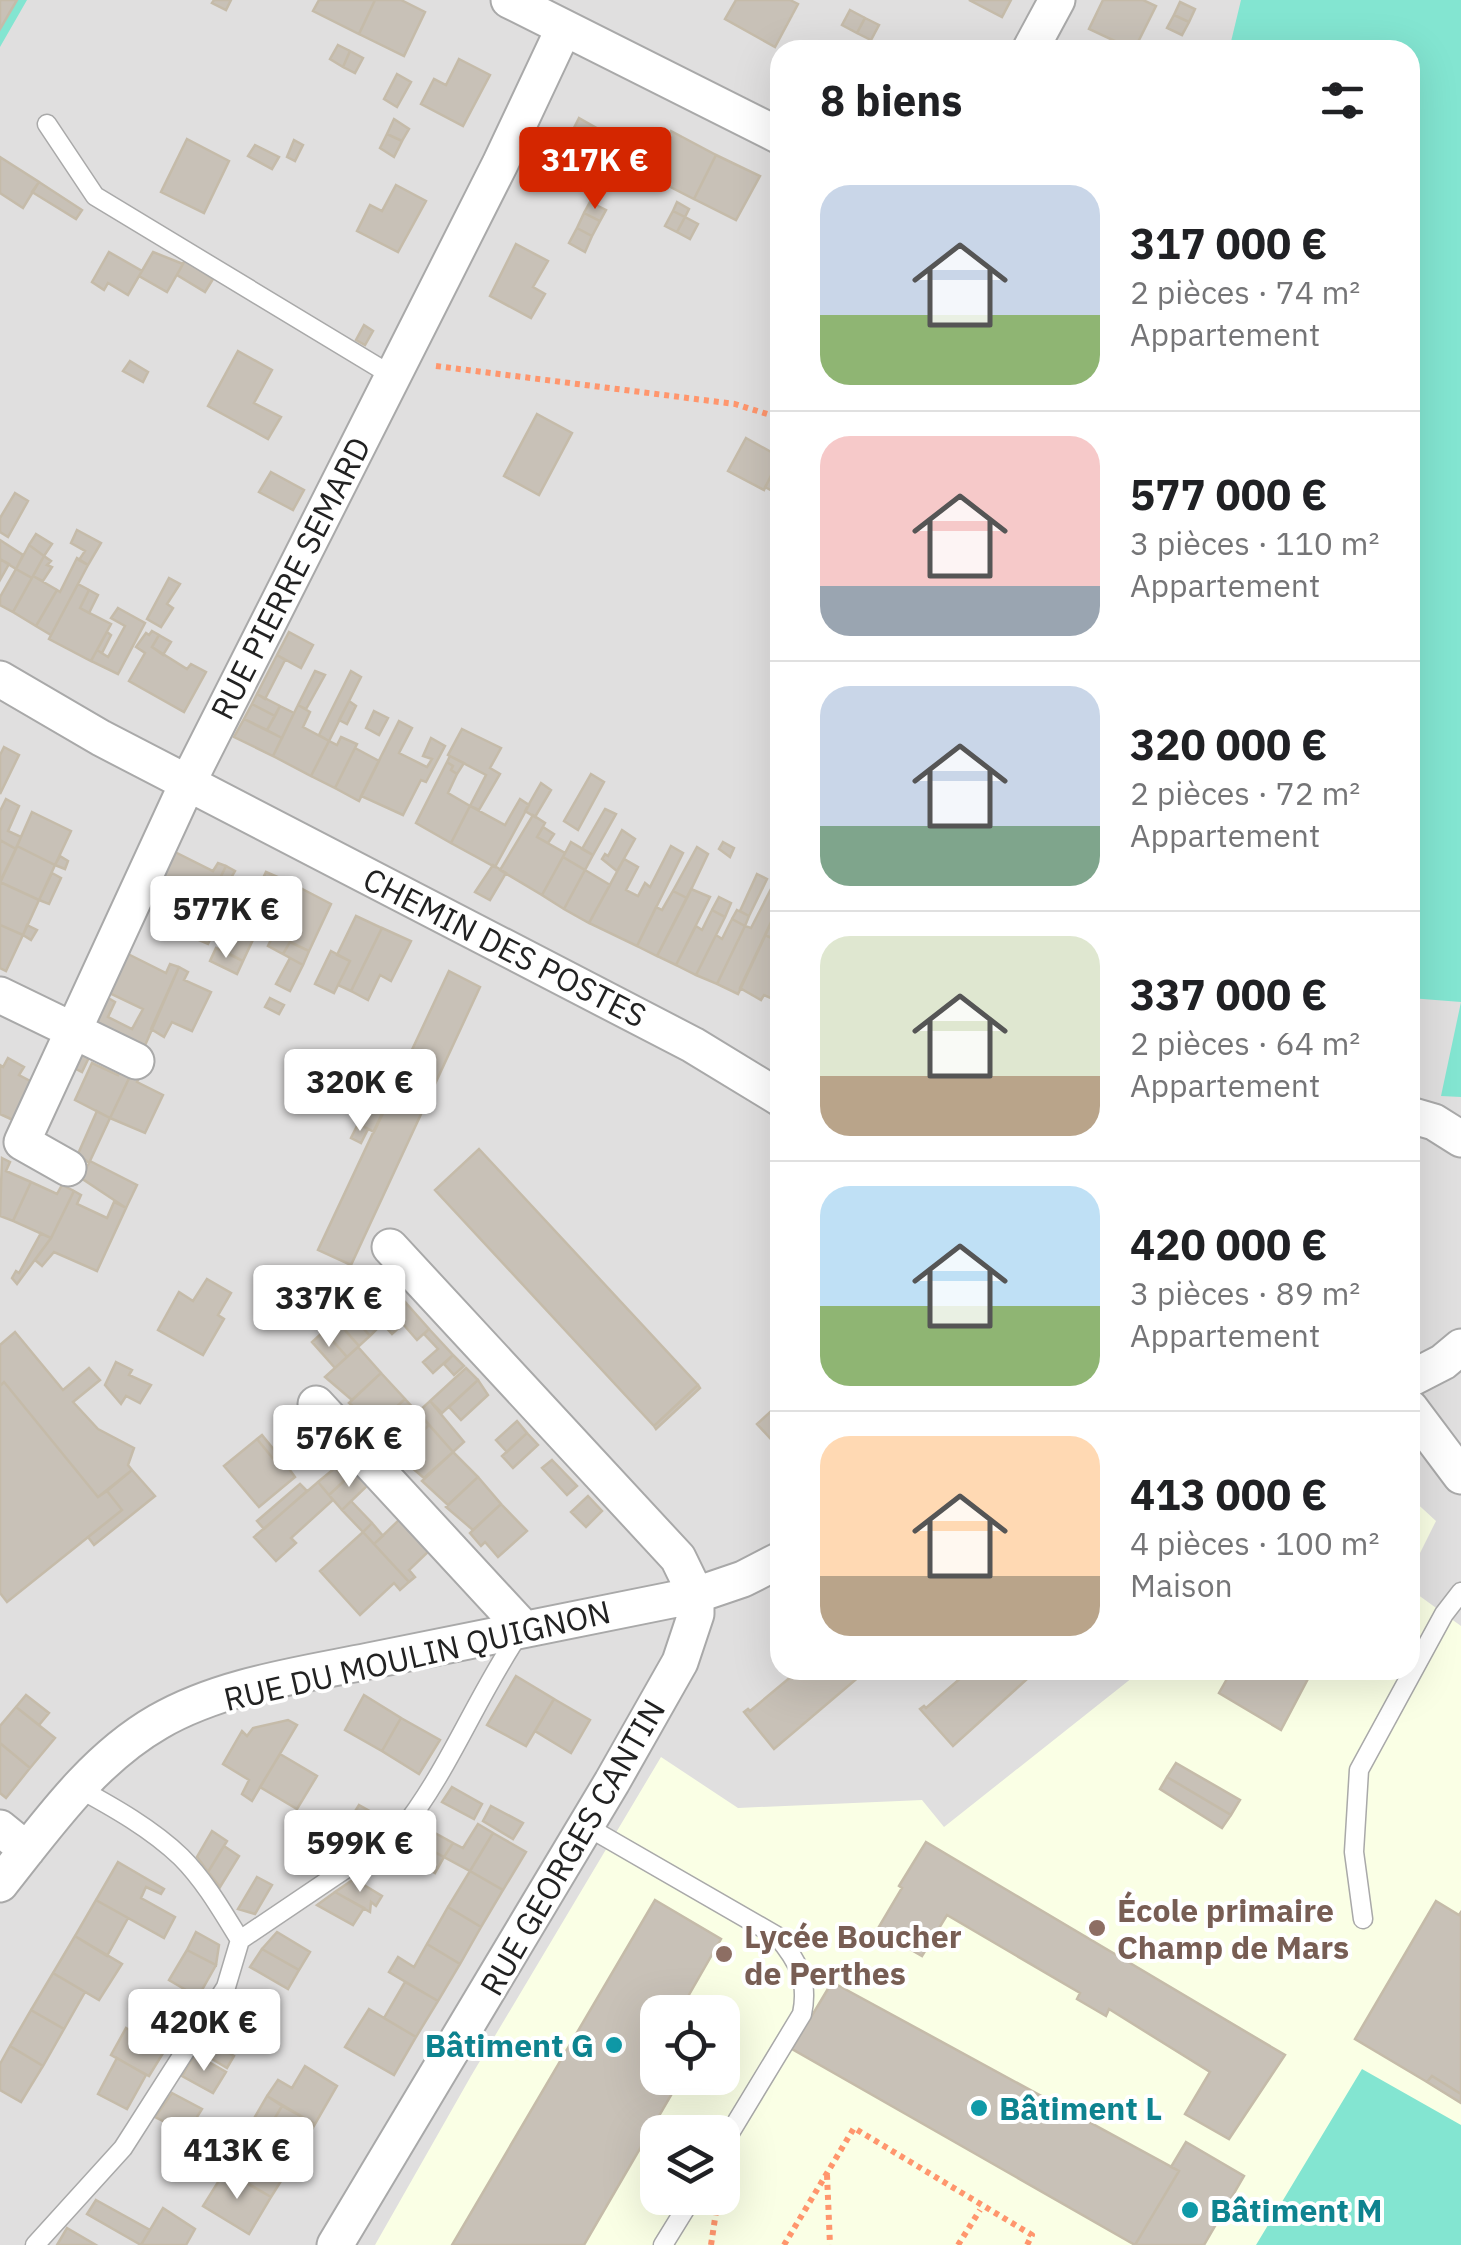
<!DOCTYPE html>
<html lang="fr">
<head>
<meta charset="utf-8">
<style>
  body { margin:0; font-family:"IBM Plex Sans",sans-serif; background:#f6f6f6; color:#202124; height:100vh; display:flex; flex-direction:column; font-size:38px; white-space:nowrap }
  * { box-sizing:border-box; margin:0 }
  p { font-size:32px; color:#757577 }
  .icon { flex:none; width:55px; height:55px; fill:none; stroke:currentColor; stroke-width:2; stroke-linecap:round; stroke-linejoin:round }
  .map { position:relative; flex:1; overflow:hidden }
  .drawer { position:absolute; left:770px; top:40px; width:650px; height:1640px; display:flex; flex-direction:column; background:#fff; border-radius:30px; box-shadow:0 10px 40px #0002 }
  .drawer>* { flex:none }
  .tools { position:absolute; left:640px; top:1995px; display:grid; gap:20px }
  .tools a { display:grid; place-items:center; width:100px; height:100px; border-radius:20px; background:#fff; box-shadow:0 10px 40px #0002; font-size:50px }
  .price { position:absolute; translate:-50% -85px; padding:0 22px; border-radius:10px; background:#fff; color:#222; font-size:32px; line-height:65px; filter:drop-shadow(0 2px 5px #0008) }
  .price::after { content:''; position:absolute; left:50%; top:60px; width:30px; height:22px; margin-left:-15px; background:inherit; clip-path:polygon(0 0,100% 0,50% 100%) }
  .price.on { background:#d42600; color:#fff }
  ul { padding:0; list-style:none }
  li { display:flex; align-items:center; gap:30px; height:250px; padding:0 50px }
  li+li { border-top:2px solid #e0e0e0 }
  li span { display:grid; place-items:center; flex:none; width:280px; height:200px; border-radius:30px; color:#555 }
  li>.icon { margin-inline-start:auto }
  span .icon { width:120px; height:120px; fill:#fffc; stroke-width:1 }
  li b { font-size:42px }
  h2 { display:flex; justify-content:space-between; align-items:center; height:120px; padding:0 50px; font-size:42px }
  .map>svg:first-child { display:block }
</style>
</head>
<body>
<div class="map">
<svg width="1461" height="2245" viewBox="0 0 1461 2245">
  <rect width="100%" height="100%" fill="#f2f1e8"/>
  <path fill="#e0dfdf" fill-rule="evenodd" d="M0,0H1461V2245H0ZM780,50H1410V1670H780ZM658,2012H722V2078H658ZM658,2132H722V2198H658Z"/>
  <path fill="#faffe5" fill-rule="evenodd" d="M1410,1497L1436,1521L1410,1573Z
    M1410,1589L1461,1626V2245H375L471,2076L661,1757L738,1808L922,1800L944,1827L1142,1670H1410ZM658,2012H722V2078H658ZM658,2132H722V2198H658Z"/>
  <path fill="#83e5d1" d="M0,0H27L0,47Z
    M1241,0H1461V1097L1441,1096L1461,1002L1410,998V50H1229Z
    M1362,2069L1461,2125V2245H1256Z"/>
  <path fill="#c8c1b7" stroke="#c5bba9" stroke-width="2.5" d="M0,0H17L0,29Z
    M214,0H231L226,10L212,3Z
    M319,0H375L359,34L313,11Z
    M375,0H401L425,12L404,56L359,34Z
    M736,0H790L798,4L775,47L725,19Z
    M969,0H1011L1002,17Z
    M1103,0H1143L1156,6L1134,50L1089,29Z
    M1180,2L1195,9L1189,22L1174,15Z
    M850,10L865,18L857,33L842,25Z
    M1174,15L1189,22L1182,35L1167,28Z
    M865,18L879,25L871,40L857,33Z
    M338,45L350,51L343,67L330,59Z
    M350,51L363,58L355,73L343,67Z
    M459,59L490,75L463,126L421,104L434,79L446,85Z
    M397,74L411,82L397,107L384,99Z
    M579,118L609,135L596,161L607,167L594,193L552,171Z
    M394,119L409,129L402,141L387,134Z
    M671,131L716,155L694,199L649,176Z
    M387,134L402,141L394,157L380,148Z
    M187,139L229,161L204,213L161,192Z
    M294,140L303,145L295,161L287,157Z
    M255,145L279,157L272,169L248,156Z
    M716,155L760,176L736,220L694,199Z
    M0,157L39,182L23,208L0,193Z
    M39,182L82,210L76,219L32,192Z
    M396,185L426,201L398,252L357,231L370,205L382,211Z
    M590,202L606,210L600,221L584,213Z
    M677,202L689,209L685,217L673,211Z
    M673,211L685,217L677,232L665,226Z
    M584,213L600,221L592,236L577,228Z
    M685,217L698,224L690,239L677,232Z
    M577,228L592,236L585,252L569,243Z
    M516,244L548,261L533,287L545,294L531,318L490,296Z
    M109,252L142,271L128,295L108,283L104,290L92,282Z
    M153,252L183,264L167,292L139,276Z
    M185,260L213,279L205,292L177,275Z
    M364,325L373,331L365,345L356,340Z
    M238,351L272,370L254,403L281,417L268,439L208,406Z
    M130,361L148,372L143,382L123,371Z
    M537,414L572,433L539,495L504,476Z
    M746,438L780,457L764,490L728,471Z
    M780,461V495L765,487Z
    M271,472L304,490L293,510L259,492Z
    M15,493L28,501L8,537L0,532V518Z
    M77,530L101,543L88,565L79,560L85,551L71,543Z
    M36,534L52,544L44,556L29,545Z
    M0,540L23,555L16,569L0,559Z
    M29,545L44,556L32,578L16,569Z
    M44,556L51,561L47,565L52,567L43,581L33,576Z
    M77,558L88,565L51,635L36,626L57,590L60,592Z
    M0,559L9,564L0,580Z
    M16,569L32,578L13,612L0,605V597Z
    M33,576L57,590L36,626L13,612Z
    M169,578L180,584L167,604L173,608L161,627L147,619Z
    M78,584L89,590L80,608L111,624L91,661L49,639Z
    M89,590L98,595L89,613L80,608Z
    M118,608L145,623L118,674L91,661L97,650L108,657L125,626L111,618Z
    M152,631L159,635L152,647L187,669L191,664L206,672L184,712L129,681L145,653L136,647L146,633L149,635Z
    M107,632L111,635L102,653L97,650Z
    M289,632L313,645L301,668L277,655Z
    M159,635L171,642L163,655L152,647Z
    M277,655L285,660L265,699L257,694Z
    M315,671L325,675L306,709L298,705Z
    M351,671L361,677L329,741L319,735Z
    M257,694L280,706L275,716L252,704Z
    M349,701L356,706L347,724L339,720Z
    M252,704L275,716L267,730L244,719Z
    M298,705L310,712L303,727L329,741L311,776L273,756Z
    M280,706L294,713L282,738L267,730Z
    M374,711L388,718L379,735L366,728Z
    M244,719L282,738L273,756L234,737Z
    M399,721L412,728L399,753L427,767L432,759L423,756L431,738L445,746L426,782L421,780L403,815L361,796Z
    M462,729L501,748L490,768L500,774L479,810L470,806L486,775L448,755Z
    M341,737L357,744L335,788L311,776L329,741L337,745Z
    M4,747L19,755L0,794V755Z
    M355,748L379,761L359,801L335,788Z
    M450,756L464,763L457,774L451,770L453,766L447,762Z
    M447,762L453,766L451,770L457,774L448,793L470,806L451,843L416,823Z
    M591,774L604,782L578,830L564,821Z
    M541,783L551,790L535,817L525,811Z
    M6,799L19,806L8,831L21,837L16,849L0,840V811Z
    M520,799L529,805L495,867L451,843L470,806L505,825Z
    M605,809L616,814L593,855L582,849Z
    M32,812L71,831L55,865L17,846Z
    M533,815L545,823L537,837L565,853L542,895L500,870Z
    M543,827L554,834L548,843L537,837Z
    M622,830L635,839L617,871L602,859L605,854L608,856Z
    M0,840L16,849L0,883Z
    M571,842L593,855L585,870L563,857Z
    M723,842L734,848L730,857L719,849Z
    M17,846L55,865L39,900L0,882Z
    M671,846L683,853L637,946L589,923L624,859L638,867L626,890L638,896L645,883L650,887Z
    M697,847L708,854L687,898L673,891Z
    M171,850L213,871L218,863L226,866L192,937L160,921L172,897L153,888Z
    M60,856L68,861L65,869L55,865Z
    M563,857L585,870L564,909L542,895Z
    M493,865L506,873L490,900L475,892Z
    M226,866L235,871L231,878L257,892L239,929L220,920L208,944L192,937Z
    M585,870L610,885L589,923L564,909Z
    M266,872L282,879L258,929L242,922Z
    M52,873L61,878L49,904L39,900Z
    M757,874L767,879L749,916L740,911Z
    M287,881L331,904L309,951L290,942L283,954L268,946L277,927L267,922Z
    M0,882L39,900L23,935L0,925Z
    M691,889L710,897L676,965L657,956Z
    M771,889L780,894V904L738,994L717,984L745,926L751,928Z
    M673,891L687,898L657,956L637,946L656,907L662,910Z
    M719,897L731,903L725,917L712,910Z
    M712,910L725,917L696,975L676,965L696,926L702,930Z
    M737,910L749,916L745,926L732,919Z
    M356,916L382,928L351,991L338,985L350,961L337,955Z
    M732,919L745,926L717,984L696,975L716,935L722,939Z
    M772,920L780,924V942L765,935Z
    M242,922L258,929L243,961L228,953Z
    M0,925L23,935L6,971L0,968Z
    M27,925L37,930L31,940L23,935Z
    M382,928L411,941L391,981L380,975L368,1000L351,991Z
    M765,935L780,942V1002L764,995L761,1000L740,988Z
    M290,942L309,951L303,965L283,954Z
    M216,948L243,961L237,974L210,961Z
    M331,951L350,961L334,993L315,984Z
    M124,952L166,973L170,964L179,967L143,1050L89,1025L103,995L115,1002L108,1017L132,1029L143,1009L105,991Z
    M290,958L303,965L290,991L276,984Z
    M179,967L188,972L184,980L211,992L192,1031L172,1022L164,1037L151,1029Z
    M449,971L480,987L351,1265L318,1250Z
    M270,998L284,1005L279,1014L265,1007Z
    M80,1044L93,1049L82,1072L70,1066Z
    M8,1058L24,1067L19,1075L32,1082L13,1120L0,1114V1065L3,1067Z
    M92,1063L118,1075L123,1065L133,1070L110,1118L75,1100Z
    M133,1070L141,1074L137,1082L163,1095L145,1133L110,1118Z
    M373,1101L385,1109L374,1132L361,1125Z
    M97,1111L110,1118L89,1163L78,1154Z
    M358,1124L368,1129L361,1143L351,1138Z
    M479,1149L698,1385L654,1426L435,1190Z
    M2,1158L10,1162L6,1171L31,1182L13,1221L0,1216Z
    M90,1161L137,1185L126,1208L81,1178Z
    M31,1182L57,1194L62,1185L74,1191L51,1238L13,1221Z
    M74,1191L81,1195L77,1204L107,1218L114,1202L126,1208L97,1271L54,1252L42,1266L35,1260L51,1238Z
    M41,1233L51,1238L17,1284L12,1278L16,1271L19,1273Z
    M382,1278L406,1303L394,1314L370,1289Z
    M207,1279L231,1293L218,1315L224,1319L203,1355L158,1330L179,1292L193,1301Z
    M370,1289L394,1314L382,1324L359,1299Z
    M359,1299L382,1324L370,1336L347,1310Z
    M406,1303L429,1329L417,1340L403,1324L392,1334L383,1324Z
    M347,1310L370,1336L359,1346L336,1320Z
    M336,1320L359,1346L347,1357L324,1331Z
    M429,1329L453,1355L433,1373L423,1362L438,1349L424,1334Z
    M324,1331L347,1357L335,1368L312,1342Z
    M15,1332L63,1390L89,1368L100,1380L73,1402L98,1429L134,1448L128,1465L132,1470L98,1497L4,1382L0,1386V1345Z
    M358,1347L381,1373L352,1400L325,1377Z
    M453,1355L464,1366L454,1375L444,1364Z
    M116,1362L132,1370L129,1375L151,1385L140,1403L126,1396L121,1404L105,1385Z
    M466,1368L478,1380L442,1413L430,1401Z
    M381,1373L405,1399L377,1425L349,1403Z
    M478,1380L488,1395L461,1420L449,1407Z
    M4,1382L98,1497L107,1491L122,1510L7,1602L0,1593V1386Z
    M698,1385L700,1388L656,1429L654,1426Z
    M405,1399L429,1425L400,1452L373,1428Z
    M430,1401L464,1442L453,1452L418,1412Z
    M780,1403V1449L757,1424Z
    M517,1421L527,1433L507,1452L496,1440Z
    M429,1425L453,1452L424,1478L397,1455Z
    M527,1433L538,1445L513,1468L502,1456Z
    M262,1435L284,1462L279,1466L257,1439Z
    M257,1439L279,1466L284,1462L295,1477L259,1507L224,1466Z
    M453,1452L478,1477L448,1505L422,1481Z
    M552,1460L577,1486L567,1495L542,1468Z
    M335,1468L346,1479L329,1495L318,1482Z
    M132,1470L155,1496L94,1545L88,1537L122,1510L107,1491Z
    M356,1470L369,1484L342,1510L329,1495Z
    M478,1477L501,1504L473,1530L446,1507Z
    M318,1482L333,1500L291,1538L296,1543L276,1561L254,1537Z
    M300,1484L307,1491L264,1529L257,1521Z
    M588,1496L602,1511L586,1527L571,1512Z
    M351,1501L372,1523L363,1532L342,1510Z
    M501,1504L527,1531L498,1557L485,1542L481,1546L470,1533Z
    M401,1518L430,1550L409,1570L415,1577L409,1582L374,1544Z
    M372,1523L383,1536L374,1544L363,1532Z
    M363,1532L409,1582L400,1590L394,1583L360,1615L320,1571Z
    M799,1670H867L774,1749L744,1712L748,1709L750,1711Z
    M970,1670H1037L953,1746L920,1709L924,1706L926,1708Z
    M1232,1670H1259L1270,1676L1274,1670H1305L1311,1673L1281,1730L1219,1693Z
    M516,1676L554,1699L526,1746L487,1725Z
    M26,1695L49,1713L39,1725L16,1707Z
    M364,1695L401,1718L382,1751L345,1730Z
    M554,1699L590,1720L571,1753L535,1731Z
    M16,1707L55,1738L30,1768L0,1743V1726Z
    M401,1718L440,1740L419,1774L382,1751Z
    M288,1720L297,1725L252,1801L242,1794L249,1780L223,1764L242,1731L247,1736L253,1728Z
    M0,1743L30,1768L6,1798L0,1793Z
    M280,1754L317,1776L297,1809L260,1787Z
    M1176,1763L1240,1800L1231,1815L1167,1777Z
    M1167,1777L1231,1815L1222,1828L1160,1789Z
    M452,1787L482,1804L474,1819L442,1802Z
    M359,1805L375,1814L355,1846L339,1837Z
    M491,1806L523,1823L513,1839L483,1821Z
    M478,1824L493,1833L470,1871L444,1857L453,1843L463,1848Z
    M424,1827L453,1843L444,1857L410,1839Z
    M212,1831L227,1841L208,1872L197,1857Z
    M493,1833L526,1852L503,1890L470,1871Z
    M410,1839L444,1857L435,1873L397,1851Z
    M926,1842L1285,2055L1229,2139L1185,2114L1210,2072L1109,2009L1106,2016L1077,1999L1080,1993L947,1915L922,1956L877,1930L902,1888L899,1886Z
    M224,1846L239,1856L220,1887L208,1872Z
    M118,1862L164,1889L161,1894L146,1887L141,1898L175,1917L164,1938L96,1900Z
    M470,1871L503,1890L481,1927L448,1907Z
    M257,1877L272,1885L255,1914L238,1909Z
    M354,1879L382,1896L376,1906L371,1902L370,1912L335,1892Z
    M335,1892L364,1908L353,1925L317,1905Z
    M96,1900L128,1918L107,1956L75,1936Z
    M655,1900L721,1939L682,2007L691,2012H658V2078H681L584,2245H452Z
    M1436,1901L1459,1915L1461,1912V2094L1432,2076L1427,2082L1355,2039Z
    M448,1907L481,1927L460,1964L427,1944Z
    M196,1932L219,1945L216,1965L187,1950Z
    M277,1932L310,1952L299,1970L262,1949Z
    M75,1936L122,1964L99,2000L53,1973Z
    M427,1944L460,1964L438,2001L389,1972L398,1957L414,1967Z
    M262,1949L299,1970L288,1989L250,1967Z
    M187,1950L216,1965L198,1997L169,1980Z
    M53,1973L85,1992L64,2029L31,2010Z
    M405,1982L438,2001L416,2037L384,2018Z
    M832,1982L1179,2171L1135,2245L792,2049Z
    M157,2005L185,2021L174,2041L146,2025Z
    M369,2009L416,2037L394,2075L345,2047Z
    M31,2010L64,2029L43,2066L10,2046Z
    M126,2028L165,2050L149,2076L111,2055Z
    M210,2042L234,2056L227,2068L204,2054Z
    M10,2046L43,2066L21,2102L0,2090V2064Z
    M195,2054L226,2072L213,2093L182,2076Z
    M117,2058L146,2075L127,2109L98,2094Z
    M305,2066L337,2086L315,2124L267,2096L278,2080L292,2088Z
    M1432,2076L1461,2094V2103L1427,2082Z
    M172,2093L202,2109L187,2133L155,2117Z
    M267,2096L282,2106L260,2143L245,2134Z
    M282,2106L315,2124L293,2162L260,2143Z
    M245,2134L260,2143L239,2178L225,2171Z
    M1186,2142L1244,2176L1204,2245H1135L1179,2171L1171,2167Z
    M260,2143L293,2162L271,2197L239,2178Z
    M225,2171L271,2197L249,2234L203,2206Z
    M96,2200L150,2230L141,2245L87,2214Z
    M163,2208L195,2229L186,2245H141Z
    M67,2228L96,2245H57Z"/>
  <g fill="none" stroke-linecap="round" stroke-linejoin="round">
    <defs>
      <path id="lane" d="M47,124L95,196L391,375
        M78,1788C113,1807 152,1829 181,1857C205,1881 222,1911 240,1940L400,1832C449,1771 477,1695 521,1631
        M586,1826L777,1936C798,1961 809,1981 802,2014L722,2146
        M1363,1919L1354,1852L1359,1770L1444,1614L1461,1592
        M35,2245L123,2148L226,1987L240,1940
        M663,2245L692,2198"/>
      <path id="street" d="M509,0L780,136
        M1030,50L1057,0
        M0,679L101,738L693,1045L780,1098
        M0,995L136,1061
        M1410,1115L1434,1122L1461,1139
        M68,1168L22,1142L188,782L500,164L564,28
        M1410,1379L1443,1362L1461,1347
        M316,1404L523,1628
        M1410,1408L1461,1476
        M0,1828L27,1850
        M0,1884C47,1825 92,1760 158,1722C220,1686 300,1675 369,1661C478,1638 587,1616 696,1595L743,1579L780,1560
        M335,2245L612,1782L680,1662L696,1614V1595L678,1558L390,1247"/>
    </defs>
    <use href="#lane" stroke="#a9a9a9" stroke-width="21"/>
    <use href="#street" stroke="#a9a9a9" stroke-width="39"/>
    <path stroke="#ff966d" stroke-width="6" stroke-dasharray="5 5" stroke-linecap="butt" d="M436,366L735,404L780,418
      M827,2175L830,2245
      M711,2245L716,2212
      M784,2245L854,2128L1032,2235L1027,2245
      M958,2245L980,2210"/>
    <use href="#lane" stroke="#fff" stroke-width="18"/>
    <use href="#street" stroke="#fff" stroke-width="35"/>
  </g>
  <g fill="#8d6e63" stroke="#fff" stroke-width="4">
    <circle cx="1097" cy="1928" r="10"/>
    <circle cx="724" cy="1954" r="10"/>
  </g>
  <g fill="#0f9aa8" stroke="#fff" stroke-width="4">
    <circle cx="614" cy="2045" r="10"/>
    <circle cx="979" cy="2108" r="10"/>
    <circle cx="1190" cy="2210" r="10"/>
  </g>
  <g text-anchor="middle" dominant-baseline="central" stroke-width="8" stroke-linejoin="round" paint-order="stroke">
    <g font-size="32" fill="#222" stroke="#fff">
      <text transform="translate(290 578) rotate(-63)">RUE PIERRE SEMARD</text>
      <text transform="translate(505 947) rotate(27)">CHEMIN DES POSTES</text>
      <text transform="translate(417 1655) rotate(-13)">RUE DU MOULIN QUIGNON</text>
      <text transform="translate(572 1847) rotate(-60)">RUE GEORGES CANTIN</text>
    </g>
    <g font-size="32" font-weight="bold" fill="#785e54" stroke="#fff" text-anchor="start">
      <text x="1117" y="1910">École primaire<tspan x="1117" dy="37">Champ de Mars</tspan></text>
      <text x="744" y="1936">Lycée Boucher<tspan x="744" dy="37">de Perthes</tspan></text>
    </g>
    <g font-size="32" font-weight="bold" fill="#0d838f" stroke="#fff" text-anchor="start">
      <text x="594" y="2045" text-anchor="end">Bâtiment G</text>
      <text x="999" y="2108">Bâtiment L</text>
      <text x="1210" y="2210">Bâtiment M</text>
    </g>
  </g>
</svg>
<div class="tools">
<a><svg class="icon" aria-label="locate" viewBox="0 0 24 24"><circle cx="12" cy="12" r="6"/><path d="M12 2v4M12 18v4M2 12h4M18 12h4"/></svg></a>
<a><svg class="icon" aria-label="layers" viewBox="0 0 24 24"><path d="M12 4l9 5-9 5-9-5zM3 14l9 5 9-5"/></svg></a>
</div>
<b class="price on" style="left:595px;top:212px">317K €</b>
<b class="price" style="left:226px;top:961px">577K €</b>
<b class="price" style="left:360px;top:1134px">320K €</b>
<b class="price" style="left:329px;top:1350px">337K €</b>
<b class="price" style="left:349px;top:1490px">576K €</b>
<b class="price" style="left:360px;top:1895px">599K €</b>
<b class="price" style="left:204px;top:2074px">420K €</b>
<b class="price" style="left:237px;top:2202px">413K €</b>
<section class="drawer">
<h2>8 biens<svg class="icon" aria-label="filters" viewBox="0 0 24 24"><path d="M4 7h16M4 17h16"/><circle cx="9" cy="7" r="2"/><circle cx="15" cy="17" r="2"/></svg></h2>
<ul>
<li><span style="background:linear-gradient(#c9d6e8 65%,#8fb573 0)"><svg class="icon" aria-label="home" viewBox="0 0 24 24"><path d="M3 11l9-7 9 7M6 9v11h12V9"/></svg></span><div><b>317 000 €</b><p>2 pièces · 74 m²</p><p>Appartement</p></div></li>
<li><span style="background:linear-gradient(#f6c9c9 75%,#9aa5b1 0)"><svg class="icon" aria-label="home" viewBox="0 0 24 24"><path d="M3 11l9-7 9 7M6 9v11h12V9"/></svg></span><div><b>577 000 €</b><p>3 pièces · 110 m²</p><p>Appartement</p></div></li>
<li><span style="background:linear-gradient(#c9d6e8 70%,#7fa58c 0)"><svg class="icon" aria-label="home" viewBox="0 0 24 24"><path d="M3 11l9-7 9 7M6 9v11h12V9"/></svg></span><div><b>320 000 €</b><p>2 pièces · 72 m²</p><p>Appartement</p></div></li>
<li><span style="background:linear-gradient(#dfe7d0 70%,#b9a48a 0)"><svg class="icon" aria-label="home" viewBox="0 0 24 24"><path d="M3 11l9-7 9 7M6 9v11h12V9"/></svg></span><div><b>337 000 €</b><p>2 pièces · 64 m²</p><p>Appartement</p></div></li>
<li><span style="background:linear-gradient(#bfe0f5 60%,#8fb573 0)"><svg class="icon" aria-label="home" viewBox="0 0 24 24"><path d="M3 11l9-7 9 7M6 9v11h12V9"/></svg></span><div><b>420 000 €</b><p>3 pièces · 89 m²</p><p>Appartement</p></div></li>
<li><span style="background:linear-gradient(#ffd9b3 70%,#b9a48a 0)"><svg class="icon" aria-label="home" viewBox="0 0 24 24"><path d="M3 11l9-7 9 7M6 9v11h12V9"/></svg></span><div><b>413 000 €</b><p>4 pièces · 100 m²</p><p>Maison</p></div></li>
</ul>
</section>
</div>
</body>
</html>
